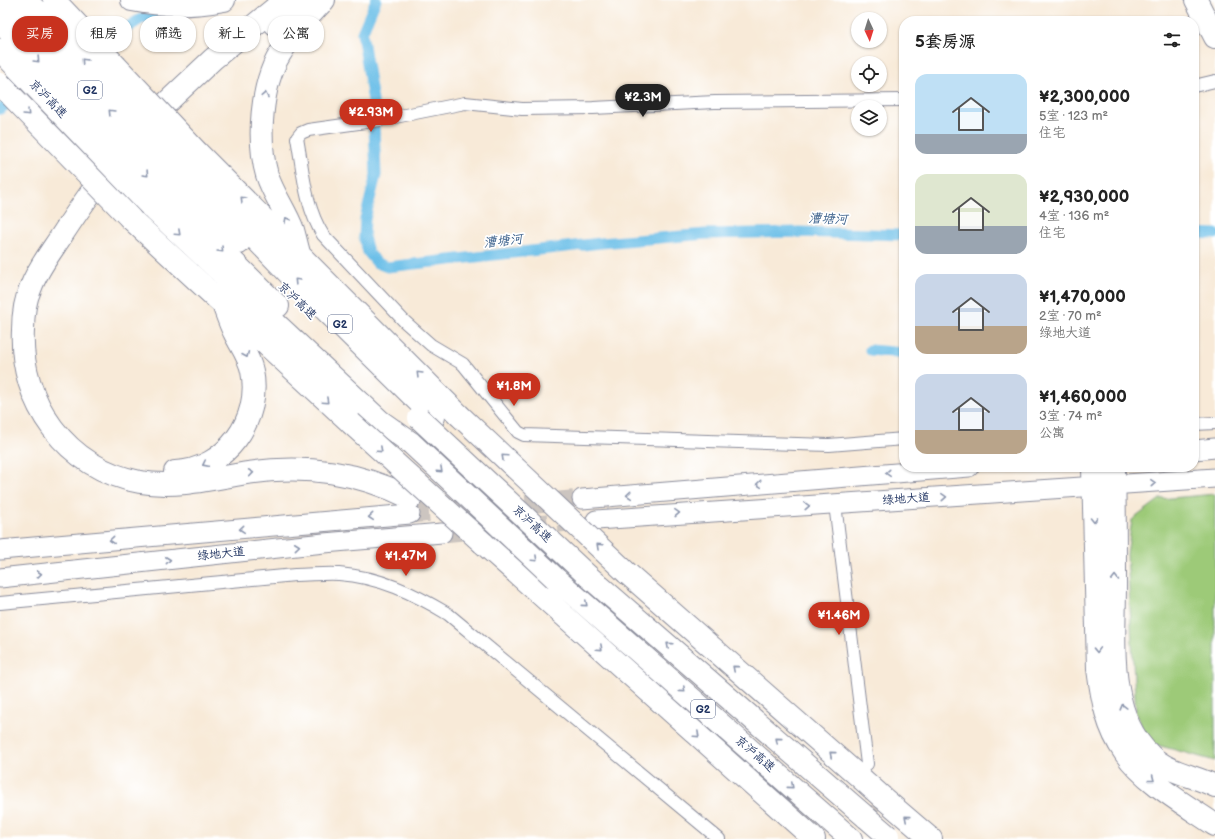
<!DOCTYPE html>
<html lang="zh">
<head>
<meta charset="utf-8">
<style>
  body { margin:0; font-family:"Balsamiq Sans","LXGW WenKai TC",sans-serif; background:#f2f2f2; color:#222; height:100vh; display:flex; flex-direction:column; font-size:15px; white-space:nowrap }
  * { box-sizing:border-box; margin:0 }
  p { font-size:13px; color:#767676 }
  .icon { flex:none; width:22px; height:22px; fill:none; stroke:currentColor; stroke-width:2; stroke-linecap:round; stroke-linejoin:round }
  .map { position:relative; flex:1; overflow:hidden }
  .sheet { position:absolute; left:899px; top:16px; width:300px; height:456px; display:flex; flex-direction:column; background:#fff; border-radius:16px; box-shadow:0 1px 3px #0004 }
  .sheet>* { flex:none }
  .guide { position:absolute; left:12px; top:16px; width:380px; height:36px; display:flex; gap:8px }
  .needle { width:26px; rotate:176deg }
  .tools { position:absolute; left:851px; top:12px; display:grid; gap:8px }
  .tools a { display:grid; place-items:center; width:36px; height:36px; border-radius:50%; background:#fff; box-shadow:0 1px 3px #0004; font-size:20px }
  .price { position:absolute; translate:-50% -34px; padding:0 9px; border-radius:14px; background:#c8321e; color:#fff; font-size:13px; line-height:26px; filter:drop-shadow(0 1px 2px #0008) }
  .price::after { content:''; position:absolute; left:50%; top:24px; width:12px; height:9px; margin-left:-6px; background:inherit; clip-path:polygon(0 0,100% 0,50% 100%) }
  .price.current { background:#222; color:#fff }
  ul { padding:0; list-style:none }
  li { display:flex; align-items:center; gap:12px; height:100px; padding:0 16px }
  li span { display:grid; place-items:center; flex:none; width:112px; height:80px; border-radius:12px; color:#555 }
  li>.icon { margin-inline-start:auto }
  span .icon { width:48px; height:48px; fill:#fffc; stroke-width:1 }
  li b { font-size:17px }
  h2 { display:flex; justify-content:space-between; align-items:center; height:48px; padding:0 16px; font-size:17px }
  .tag { padding:0 14px; border-radius:16px; background:#fff; box-shadow:0 1px 3px #0004; font-size:14px; line-height:36px }
  .tag.current { background:#c8321e; color:#fff }
  .map>svg:first-child { display:block }
</style>
</head>
<body>
<div class="map">
<svg width="1215" height="839" viewBox="0 0 1215 839">
  <rect width="100%" height="100%" fill="#fff"/>
  <filter id="ink" filterUnits="userSpaceOnUse"><feTurbulence type="fractalNoise" baseFrequency=".025" numOctaves="2"/><feDisplacementMap in="SourceGraphic" scale="8" xChannelSelector="R" yChannelSelector="G"/><feConvolveMatrix kernelMatrix="1 2 1 2 8 2 1 2 1" color-interpolation-filters="sRGB"/></filter>
  <filter id="wash" filterUnits="userSpaceOnUse"><feTurbulence type="fractalNoise" baseFrequency=".012" numOctaves="4" result="noise"/><feDisplacementMap in="SourceGraphic" scale="16" xChannelSelector="R" yChannelSelector="G"/><feGaussianBlur stdDeviation="0.9" result="paint"/><feColorMatrix in="noise" values="0 0 0 0 0 0 0 0 0 0 0 0 0 0 0 0 0 1.4 0 .05"/><feComposite in="paint" operator="in"/></filter>
  <g filter="url(#wash)">
    <rect width="100%" height="100%" fill="#f8ead8"/>
    <path fill="#9dca78" stroke="#5c7c6b" d="M1215,494V761L1150,743L1136,715L1127,554L1132,520L1160,499Z"/>
    <g fill="none" stroke-linecap="round" stroke-linejoin="round">
      <path stroke="#6cbfe8" stroke-width="11" d="M376,0L362,33L373,101L376,175L365,219L364,237L368,252L377,263L387,267L601,243L706,234L799,232L904,235
        M95,48L139,20L165,7
        M0,109L17,98
        M1194,233L1215,234
        M870,350L904,353"/>
    </g>
  </g>
  <g filter="url(#ink)">
    <g fill="none" stroke-linecap="round" stroke-linejoin="round">
      <path stroke="#ccc5c0" stroke-width="12" stroke-dasharray="12 6" stroke-linecap="butt" d="M870,787L874,824"/>
      <path stroke="#ccc5c0" stroke-width="19" stroke-dasharray="19 10" stroke-linecap="butt" d="M410,514L582,499
        M442,533L582,521"/>
      <defs>
        <path id="street" d="M1194,86L1215,81
          M904,100L715,102L593,108L522,109L465,103L380,120L308,130L301,133L297,138C303,170 305,207 323,235L404,321L431,345L463,364L518,432L524,435L829,445L904,439
          M1194,424L1215,423
          M835,504L867,764
          M0,603L295,575C310,575 324,573 339,574C380,577 413,593 448,614L719,839"/>
        <path id="primary" d="M1194,450L1215,448
          M582,499L969,467
          M596,520L1215,478
          M0,550L410,514
          M0,578L324,543L442,533"/>
        <path id="highway" d="M132,0C163,6 193,6 224,0
          M1196,0L1215,37
          M275,24L309,0
          M145,123L213,59L285,0
          M197,152L459,415
          M109,169C92,190 77,212 62,235C51,252 38,268 31,287C25,300 23,316 23,330C19,402 67,469 140,482C176,488 212,479 247,473C307,464 358,472 411,498
          M189,170L300,285L434,417
          M177,181L239,243
          M164,193L278,306
          M150,206L380,421L411,443
          M130,218L351,423
          M299,253C297,246 295,237 293,230C286,211 273,194 267,175C257,140 261,85 280,54C292,34 308,17 324,0
          M1093,467L1098,669C1102,699 1107,728 1125,753C1145,782 1186,805 1215,825
          M1114,467C1115,506 1115,546 1115,585C1115,640 1106,713 1150,755C1168,773 1193,775 1215,786
          M175,472C226,470 262,419 252,371C249,356 240,345 234,332C230,324 227,315 224,307
          M483,543L814,839
          M627,573L862,779
          M588,576L867,818
          M556,579L851,839
          M882,797L931,839"/>
      </defs>
      <use href="#street" stroke="#8a8c9b" stroke-width="14"/>
      <use href="#primary" stroke="#8a8c9b" stroke-width="21"/>
      <use href="#highway" stroke="#8a8c9b" stroke-width="24"/>
      <use href="#street" stroke="#fff" stroke-width="12"/>
      <use href="#primary" stroke="#fff" stroke-width="19"/>
      <use href="#highway" stroke="#fff" stroke-width="22"/>
      <defs>
        <path id="highway-bridge" d="M3,0L177,181
          M26,0L189,170
          M54,0L197,152
          M0,22L164,193
          M0,50L150,206
          M0,84L130,218
          M459,415L627,573
          M419,418L588,576
          M351,423L483,543
          M411,443L556,579
          M862,779L882,797
          M867,818L888,836"/>
      </defs>
      <use href="#highway-bridge" stroke="#8a8c9b" stroke-width="24" stroke-linecap="butt"/>
      <use href="#highway-bridge" stroke="#fff" stroke-width="22"/>
    </g>
    <defs><path id="oneway-chevron" d="M-2-3.5L2.5 0L-2 3.5" fill="none" stroke-width="1.6" stroke-linecap="round" stroke-linejoin="round"/></defs>
    <g stroke="#8d97ae">
      <use href="#oneway-chevron" transform="translate(37 60) rotate(46)"/>
      <use href="#oneway-chevron" transform="translate(84 61) rotate(-133)"/>
      <use href="#oneway-chevron" transform="translate(265 95) rotate(-79)"/>
      <use href="#oneway-chevron" transform="translate(111 112) rotate(-134)"/>
      <use href="#oneway-chevron" transform="translate(27 113) rotate(45)"/>
      <use href="#oneway-chevron" transform="translate(146 174) rotate(46)"/>
      <use href="#oneway-chevron" transform="translate(243 199) rotate(-135)"/>
      <use href="#oneway-chevron" transform="translate(287 220) rotate(-119)"/>
      <use href="#oneway-chevron" transform="translate(178 233) rotate(43)"/>
      <use href="#oneway-chevron" transform="translate(221 250) rotate(45)"/>
      <use href="#oneway-chevron" transform="translate(297 281) rotate(-134)"/>
      <use href="#oneway-chevron" transform="translate(246 355) rotate(67)"/>
      <use href="#oneway-chevron" transform="translate(419 374) rotate(-135)"/>
      <use href="#oneway-chevron" transform="translate(326 401) rotate(43)"/>
      <use href="#oneway-chevron" transform="translate(380 450) rotate(42)"/>
      <use href="#oneway-chevron" transform="translate(504 457) rotate(-137)"/>
      <use href="#oneway-chevron" transform="translate(205 464) rotate(154)"/>
      <use href="#oneway-chevron" transform="translate(440 470) rotate(43)"/>
      <use href="#oneway-chevron" transform="translate(251 473) rotate(-8)"/>
      <use href="#oneway-chevron" transform="translate(888 473) rotate(176)"/>
      <use href="#oneway-chevron" transform="translate(1153 483) rotate(-4)"/>
      <use href="#oneway-chevron" transform="translate(759 484) rotate(175)"/>
      <use href="#oneway-chevron" transform="translate(629 495) rotate(175)"/>
      <use href="#oneway-chevron" transform="translate(944 497) rotate(-4)"/>
      <use href="#oneway-chevron" transform="translate(807 506) rotate(-3)"/>
      <use href="#oneway-chevron" transform="translate(677 513) rotate(-3)"/>
      <use href="#oneway-chevron" transform="translate(371 517) rotate(175)"/>
      <use href="#oneway-chevron" transform="translate(1094 520) rotate(89)"/>
      <use href="#oneway-chevron" transform="translate(242 529) rotate(175)"/>
      <use href="#oneway-chevron" transform="translate(112 540) rotate(175)"/>
      <use href="#oneway-chevron" transform="translate(297 546) rotate(-6)"/>
      <use href="#oneway-chevron" transform="translate(599 546) rotate(-137)"/>
      <use href="#oneway-chevron" transform="translate(535 559) rotate(43)"/>
      <use href="#oneway-chevron" transform="translate(168 560) rotate(-6)"/>
      <use href="#oneway-chevron" transform="translate(39 574) rotate(-6)"/>
      <use href="#oneway-chevron" transform="translate(1115 578) rotate(-90)"/>
      <use href="#oneway-chevron" transform="translate(585 604) rotate(41)"/>
      <use href="#oneway-chevron" transform="translate(669 645) rotate(-139)"/>
      <use href="#oneway-chevron" transform="translate(600 648) rotate(42)"/>
      <use href="#oneway-chevron" transform="translate(1097 650) rotate(88)"/>
      <use href="#oneway-chevron" transform="translate(735 668) rotate(-139)"/>
      <use href="#oneway-chevron" transform="translate(683 690) rotate(41)"/>
      <use href="#oneway-chevron" transform="translate(1123 707) rotate(-105)"/>
      <use href="#oneway-chevron" transform="translate(697 735) rotate(42)"/>
      <use href="#oneway-chevron" transform="translate(778 740) rotate(-139)"/>
      <use href="#oneway-chevron" transform="translate(832 754) rotate(-139)"/>
      <use href="#oneway-chevron" transform="translate(1152 779) rotate(38)"/>
      <use href="#oneway-chevron" transform="translate(791 786) rotate(41)"/>
      <use href="#oneway-chevron" transform="translate(907 818) rotate(-139)"/>
    </g>
  </g>
  <g text-anchor="middle" dominant-baseline="central" stroke-width="3.5" stroke-linejoin="round" paint-order="stroke">
    <g fill="#fff" stroke="#5f6d8e" stroke-width="1">
      <rect x="78" y="81" width="24" height="18" rx="3"/>
      <rect x="328" y="315" width="24" height="18" rx="3"/>
      <rect x="691" y="700" width="24" height="18" rx="3"/>
    </g>
    <g font-size="11" font-weight="bold" fill="#1b2f5e">
      <text x="90" y="90">G2</text>
      <text x="340" y="324">G2</text>
      <text x="703" y="709">G2</text>
    </g>
    <g font-size="12" fill="#1b2f5e" stroke="#fff">
      <text transform="translate(48 99) rotate(46)">京沪高速</text>
      <text transform="translate(297 301) rotate(44)">京沪高速</text>
      <text transform="translate(906 499) rotate(-4)">绿地大道</text>
      <text transform="translate(532 524) rotate(43)">京沪高速</text>
      <text transform="translate(221 554) rotate(-6)">绿地大道</text>
      <text transform="translate(755 754) rotate(41)">京沪高速</text>
    </g>
    <g font-size="13" font-style="italic" fill="#335a87" stroke="#fff">
      <text transform="translate(828 219) rotate(2)">漕塘河</text>
      <text transform="translate(503 241) rotate(-6)">漕塘河</text>
    </g>
  </g>
</svg>
<div class="tools">
<a><svg class="needle" viewBox="-14 -14 28 28"><path d="M0-13l5 13h-10z" fill="#e53935"/><path d="M0 13l5-13h-10z" fill="#767676"/></svg></a>
<a><svg class="icon" aria-label="locate" viewBox="0 0 24 24"><circle cx="12" cy="12" r="6"/><path d="M12 2v4M12 18v4M2 12h4M18 12h4"/></svg></a>
<a><svg class="icon" aria-label="layers" viewBox="0 0 24 24"><path d="M12 4l9 5-9 5-9-5zM3 14l9 5 9-5"/></svg></a>
</div>
<b class="price current" style="left:643px;top:118px">¥2.3M</b>
<b class="price" style="left:371px;top:133px">¥2.93M</b>
<b class="price" style="left:514px;top:407px">¥1.8M</b>
<b class="price" style="left:406px;top:577px">¥1.47M</b>
<b class="price" style="left:839px;top:636px">¥1.46M</b>
<div class="guide">
<a class="tag current">买房</a>
<a class="tag">租房</a>
<a class="tag">筛选</a>
<a class="tag">新上</a>
<a class="tag">公寓</a>
</div>
<section class="sheet">
<h2>5套房源<svg class="icon" aria-label="filters" viewBox="0 0 24 24"><path d="M4 7h16M4 17h16"/><circle cx="9" cy="7" r="2"/><circle cx="15" cy="17" r="2"/></svg></h2>
<ul>
<li><span style="background:linear-gradient(#bfe0f5 75%,#9aa5b1 0)"><svg class="icon" aria-label="home" viewBox="0 0 24 24"><path d="M3 11l9-7 9 7M6 9v11h12V9"/></svg></span><div><b>¥2,300,000</b><p>5室 · 123 m²</p><p>住宅</p></div></li>
<li><span style="background:linear-gradient(#dfe7d0 65%,#9aa5b1 0)"><svg class="icon" aria-label="home" viewBox="0 0 24 24"><path d="M3 11l9-7 9 7M6 9v11h12V9"/></svg></span><div><b>¥2,930,000</b><p>4室 · 136 m²</p><p>住宅</p></div></li>
<li><span style="background:linear-gradient(#c9d6e8 65%,#b9a48a 0)"><svg class="icon" aria-label="home" viewBox="0 0 24 24"><path d="M3 11l9-7 9 7M6 9v11h12V9"/></svg></span><div><b>¥1,470,000</b><p>2室 · 70 m²</p><p>绿地大道</p></div></li>
<li><span style="background:linear-gradient(#c9d6e8 70%,#b9a48a 0)"><svg class="icon" aria-label="home" viewBox="0 0 24 24"><path d="M3 11l9-7 9 7M6 9v11h12V9"/></svg></span><div><b>¥1,460,000</b><p>3室 · 74 m²</p><p>公寓</p></div></li>
</ul>
</section>
</div>
</body>
</html>
